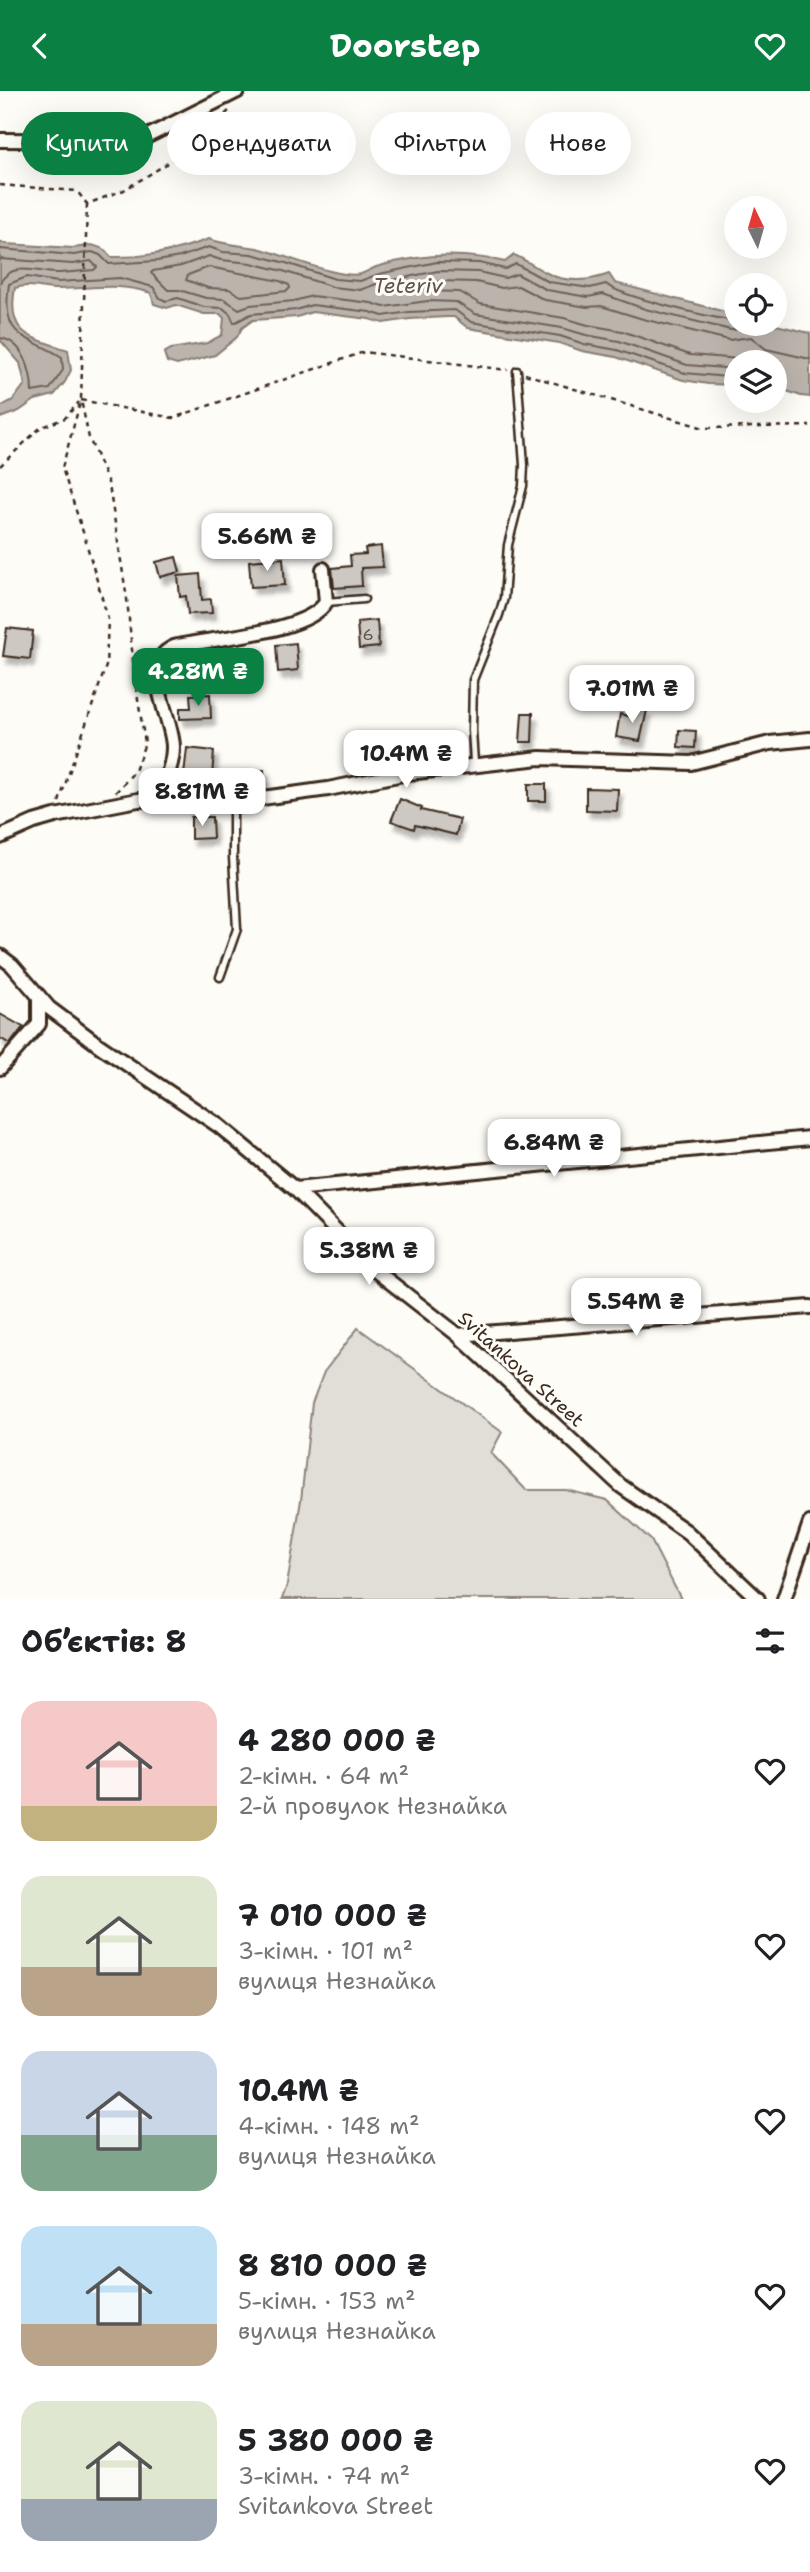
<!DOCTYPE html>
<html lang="uk">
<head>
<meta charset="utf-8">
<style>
  body { margin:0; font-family:"Shantell Sans",sans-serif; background:#f6f6f6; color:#202124; height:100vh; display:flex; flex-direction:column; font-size:26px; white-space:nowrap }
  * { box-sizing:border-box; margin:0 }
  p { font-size:23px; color:#757577 }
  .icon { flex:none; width:38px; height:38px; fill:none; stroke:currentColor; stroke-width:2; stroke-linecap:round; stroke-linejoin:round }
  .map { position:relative; height:1508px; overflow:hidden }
  .drawer { display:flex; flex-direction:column; background:#fff; flex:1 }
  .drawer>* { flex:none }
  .top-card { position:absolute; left:21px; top:21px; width:768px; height:63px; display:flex; gap:14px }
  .needle { width:46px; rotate:355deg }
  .tools { position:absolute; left:724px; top:105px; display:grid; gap:14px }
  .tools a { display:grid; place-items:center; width:63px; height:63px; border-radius:50%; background:#fff; box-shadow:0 7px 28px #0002; font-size:35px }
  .price { position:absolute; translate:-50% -60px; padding:0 16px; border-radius:14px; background:#fff; color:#222; font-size:23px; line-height:46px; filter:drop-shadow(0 2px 4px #0008) }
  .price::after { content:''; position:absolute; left:50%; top:42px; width:21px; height:16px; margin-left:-10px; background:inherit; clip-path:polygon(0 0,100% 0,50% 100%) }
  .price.on { background:#0b8043; color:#fff }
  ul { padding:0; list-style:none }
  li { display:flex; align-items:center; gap:21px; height:175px; padding:0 21px }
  li span { display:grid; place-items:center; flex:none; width:196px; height:140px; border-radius:21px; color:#555 }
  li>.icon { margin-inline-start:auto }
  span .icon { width:84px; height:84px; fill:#fffc; stroke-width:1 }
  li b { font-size:30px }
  h2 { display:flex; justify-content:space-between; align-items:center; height:84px; padding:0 21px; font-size:30px }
  .pill { padding:0 24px; border-radius:32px; background:#fff; box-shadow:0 7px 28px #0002; font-size:24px; line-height:63px }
  .pill.on { background:#0b8043; color:#fff }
  header { display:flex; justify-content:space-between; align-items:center; height:91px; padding:0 21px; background:#0b8043; color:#fff; font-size:32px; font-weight:700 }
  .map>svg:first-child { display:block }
</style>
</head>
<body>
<header><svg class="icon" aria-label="back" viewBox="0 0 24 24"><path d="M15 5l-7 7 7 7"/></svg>Doorstep<svg class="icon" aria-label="heart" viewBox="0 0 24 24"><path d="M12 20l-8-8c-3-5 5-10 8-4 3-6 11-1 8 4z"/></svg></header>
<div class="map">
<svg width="810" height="1508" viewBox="0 0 810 1508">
  <defs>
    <filter id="shadow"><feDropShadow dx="4" dy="7" stdDeviation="2" flood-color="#0004"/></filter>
  </defs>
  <rect width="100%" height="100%" fill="#fdfcf7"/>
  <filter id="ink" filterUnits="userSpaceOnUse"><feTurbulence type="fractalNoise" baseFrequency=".0143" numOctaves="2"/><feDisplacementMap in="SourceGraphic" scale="14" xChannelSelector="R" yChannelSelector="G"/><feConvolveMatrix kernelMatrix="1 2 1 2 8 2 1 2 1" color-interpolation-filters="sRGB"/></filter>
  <g filter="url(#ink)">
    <path fill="#e1ded7" stroke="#8e847a" stroke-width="2" d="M358,1237L502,1341L491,1362L526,1399H566L607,1409L651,1449L681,1508H282L287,1494L301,1409L312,1312L324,1281Z"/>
    <path fill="#bbb4ad" stroke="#887d74" stroke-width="2" d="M209,148C225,154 240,154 257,157C283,163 338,188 361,183C367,181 371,178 376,176C418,163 463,161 505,171L514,164C526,169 536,177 549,183C567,192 591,190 609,183L615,192L737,224V233H772L810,242V306L801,305L775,296V271H737V294L708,293L683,289L616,266L582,260L559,252L468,237L454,226H447L410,228L383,232L369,228L312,221L297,226L253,229L242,237L237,246L215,264L177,274L167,271L164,262L171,258L207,252L222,244L224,227L220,223H204L176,214L167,217L154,213L151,202C119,191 91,198 58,198C42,198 30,192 15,197C6,244 30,246 68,259L71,279L65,291L54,304L35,309L19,320L0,327V316L13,309L25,293L20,272L0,249V151L6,153L74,157L92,154L104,158L111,166C146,167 177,160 209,148Z"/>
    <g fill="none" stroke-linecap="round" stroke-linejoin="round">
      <path stroke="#6e6157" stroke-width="2" d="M0,158L74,164L92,161L100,164L109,173L157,170L180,166L209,156L223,161L252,163L286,172L335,188L360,190L379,183L437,171L479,172L505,178L516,173L549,191L590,197L606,193C618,205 716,228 737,230
        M0,168L73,173L91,170L97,176L94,179C81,180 68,182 55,182C36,181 12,170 0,192
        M209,176L280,190L289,194L290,197L287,200L241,205L229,198L208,197L186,189L188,184Z
        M0,247C24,250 32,282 32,301L50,298L63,279L62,266C28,244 0,250 9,193L27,186L58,191L120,187L153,196L160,207L166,210L178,207L204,216L223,217L230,223L234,232L251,223L296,219L312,214L370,221L383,225L409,221L455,219L471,231L560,245L584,253L617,259L685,282L737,287
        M749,271L740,268L690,264L622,240L588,234L564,227L480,213L460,201L427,200L424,196L440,190L476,191L502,197L518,195L545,209L587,216L601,215L643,228L729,249L751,246L766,258L810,268
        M737,278L687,274L619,250L586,244L562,237L475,223L456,211L428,210L384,216L371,212L312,205L294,210L250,214L239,218L224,208L206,207L179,199H168L151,182L153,180L181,175L209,165L221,169L251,172L283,180L333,196L360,199L382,191L438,180L478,181L505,187L517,183L547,199L588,206L603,203L645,218L731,239L741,238L748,233"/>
    </g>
    <path fill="#cdc8c2" stroke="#3b2a1e" stroke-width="2" filter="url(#shadow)" d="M381,455L383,476L361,477L362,495L334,497L332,477L351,475L350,464L366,463L365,457Z
      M176,466L180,481L160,486L156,471Z
      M283,467L285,494L251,496L249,470Z
      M200,483L202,509L211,508L212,522L188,523L186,505L180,506L178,485Z
      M377,529L379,556L359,558L357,531Z
      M7,537L33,540L30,568L3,565Z
      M296,552L298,579L278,581L276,554Z
      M210,603L211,627L180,628V617H191L190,604Z
      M633,616L647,619L640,650L616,646L620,623L632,626Z
      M522,622H533L532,651H520Z
      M679,639L696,640L695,657L678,656Z
      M187,657L214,660L212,686L184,684Z
      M264,679L265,693L245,695L244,680Z
      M528,693H546V710H528Z
      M586,697L618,698L617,720L586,719Z
      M400,708L422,717L421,719L460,728L456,744L415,734L414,738L391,730Z
      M191,726H212L213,747L191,748Z
      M0,923L23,936L10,953L0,947Z"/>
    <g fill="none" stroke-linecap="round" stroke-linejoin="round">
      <defs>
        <path id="service" d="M326,511L364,508
          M474,672L472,639L473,589L499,524L504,507L508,454L523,395L524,374L517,280
          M220,886L237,838L233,766V711"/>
        <path id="minor" d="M0,49L138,50L238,0
          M158,708C165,691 173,674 173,656C173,627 137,572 174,556C210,547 308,542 326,511L323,478
          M0,746L34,731L55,725L138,709L158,708L233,711L328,698L408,682L540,667L691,672L770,652L810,648
          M0,865L12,874L49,917L100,955L219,1035L295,1098L376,1180L458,1244L621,1395L687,1441L758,1508
          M0,977L39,933V905
          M295,1098L810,1047
          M458,1244L810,1216
          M784,1508L810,1432"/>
      </defs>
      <use href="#service" stroke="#3b2a1e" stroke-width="11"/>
      <use href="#minor" stroke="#3b2a1e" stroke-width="18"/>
      <path stroke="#3b2a1e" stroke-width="2.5" stroke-dasharray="5 5" stroke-linecap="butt" d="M0,94L77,100L87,113L124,99L176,67L230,19
        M87,113L81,309L89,347L109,394L127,508L135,590L145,652L135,680L116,701
        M525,283L704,337L810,335
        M81,309L173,327L364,261L508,279
        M0,375L40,337L65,327L79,311
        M59,711L106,575L108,528L84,444L62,377L80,312"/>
      <use href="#service" stroke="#fdfcf7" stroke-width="6"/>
      <use href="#minor" stroke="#fdfcf7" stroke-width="12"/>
    </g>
  </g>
  <g text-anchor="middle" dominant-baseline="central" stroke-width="6" stroke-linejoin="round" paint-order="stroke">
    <g font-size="16" fill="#605247">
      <text x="368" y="543">6</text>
    </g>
    <g font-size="19" fill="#3b2a1e" stroke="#fdfcf7">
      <text transform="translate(521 1278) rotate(42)">Svitankova Street</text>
    </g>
    <g font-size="21" font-style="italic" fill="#615349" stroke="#fdfcf7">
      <text x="408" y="195">Teteriv</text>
    </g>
  </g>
</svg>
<div class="tools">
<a><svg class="needle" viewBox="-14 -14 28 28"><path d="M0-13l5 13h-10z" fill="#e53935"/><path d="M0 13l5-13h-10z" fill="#757577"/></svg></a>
<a><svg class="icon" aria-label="locate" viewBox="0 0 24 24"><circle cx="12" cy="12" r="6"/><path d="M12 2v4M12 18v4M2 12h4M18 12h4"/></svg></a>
<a><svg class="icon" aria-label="layers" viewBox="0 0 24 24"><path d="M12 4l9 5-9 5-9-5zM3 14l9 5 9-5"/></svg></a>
</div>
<b class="price" style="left:267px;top:482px">5.66M ₴</b>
<b class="price on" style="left:198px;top:617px">4.28M ₴</b>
<b class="price" style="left:632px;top:634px">7.01M ₴</b>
<b class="price" style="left:406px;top:699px">10.4M ₴</b>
<b class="price" style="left:202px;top:737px">8.81M ₴</b>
<b class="price" style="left:554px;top:1088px">6.84M ₴</b>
<b class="price" style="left:369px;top:1196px">5.38M ₴</b>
<b class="price" style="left:636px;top:1247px">5.54M ₴</b>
<div class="top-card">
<a class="pill on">Купити</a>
<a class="pill">Орендувати</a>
<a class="pill">Фільтри</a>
<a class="pill">Нове</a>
</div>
</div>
<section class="drawer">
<h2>Об’єктів: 8<svg class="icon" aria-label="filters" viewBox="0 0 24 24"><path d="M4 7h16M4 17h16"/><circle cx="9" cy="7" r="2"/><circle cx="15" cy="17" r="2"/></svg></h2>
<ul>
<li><span style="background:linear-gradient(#f6c9c9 75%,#c2b280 0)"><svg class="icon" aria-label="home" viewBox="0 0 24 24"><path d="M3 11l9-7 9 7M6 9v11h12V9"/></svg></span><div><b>4 280 000 ₴</b><p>2-кімн. · 64 m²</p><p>2-й провулок Незнайка</p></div><svg class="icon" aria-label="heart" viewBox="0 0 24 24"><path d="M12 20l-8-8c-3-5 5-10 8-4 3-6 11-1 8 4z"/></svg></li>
<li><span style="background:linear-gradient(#dfe7d0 65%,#b9a48a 0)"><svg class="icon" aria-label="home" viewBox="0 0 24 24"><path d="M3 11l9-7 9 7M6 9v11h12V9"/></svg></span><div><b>7 010 000 ₴</b><p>3-кімн. · 101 m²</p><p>вулиця Незнайка</p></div><svg class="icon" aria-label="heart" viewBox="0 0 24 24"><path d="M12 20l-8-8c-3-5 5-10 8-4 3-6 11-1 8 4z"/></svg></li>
<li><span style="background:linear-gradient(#c9d6e8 60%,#7fa58c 0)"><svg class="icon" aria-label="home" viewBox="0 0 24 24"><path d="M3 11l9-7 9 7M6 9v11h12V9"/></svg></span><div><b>10.4M ₴</b><p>4-кімн. · 148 m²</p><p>вулиця Незнайка</p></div><svg class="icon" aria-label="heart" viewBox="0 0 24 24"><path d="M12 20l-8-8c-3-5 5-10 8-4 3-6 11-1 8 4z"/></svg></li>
<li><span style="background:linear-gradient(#bfe0f5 70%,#b9a48a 0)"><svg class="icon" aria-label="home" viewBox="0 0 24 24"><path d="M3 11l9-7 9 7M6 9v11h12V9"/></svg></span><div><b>8 810 000 ₴</b><p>5-кімн. · 153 m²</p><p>вулиця Незнайка</p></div><svg class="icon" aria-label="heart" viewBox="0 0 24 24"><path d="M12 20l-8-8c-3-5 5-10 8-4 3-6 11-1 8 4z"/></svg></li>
<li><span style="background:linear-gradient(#dfe7d0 70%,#9aa5b1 0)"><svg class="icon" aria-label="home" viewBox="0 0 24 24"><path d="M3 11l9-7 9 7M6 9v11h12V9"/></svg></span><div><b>5 380 000 ₴</b><p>3-кімн. · 74 m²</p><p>Svitankova Street</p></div><svg class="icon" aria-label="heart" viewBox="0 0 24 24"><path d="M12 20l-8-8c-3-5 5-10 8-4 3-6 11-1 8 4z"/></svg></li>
</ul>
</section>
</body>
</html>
